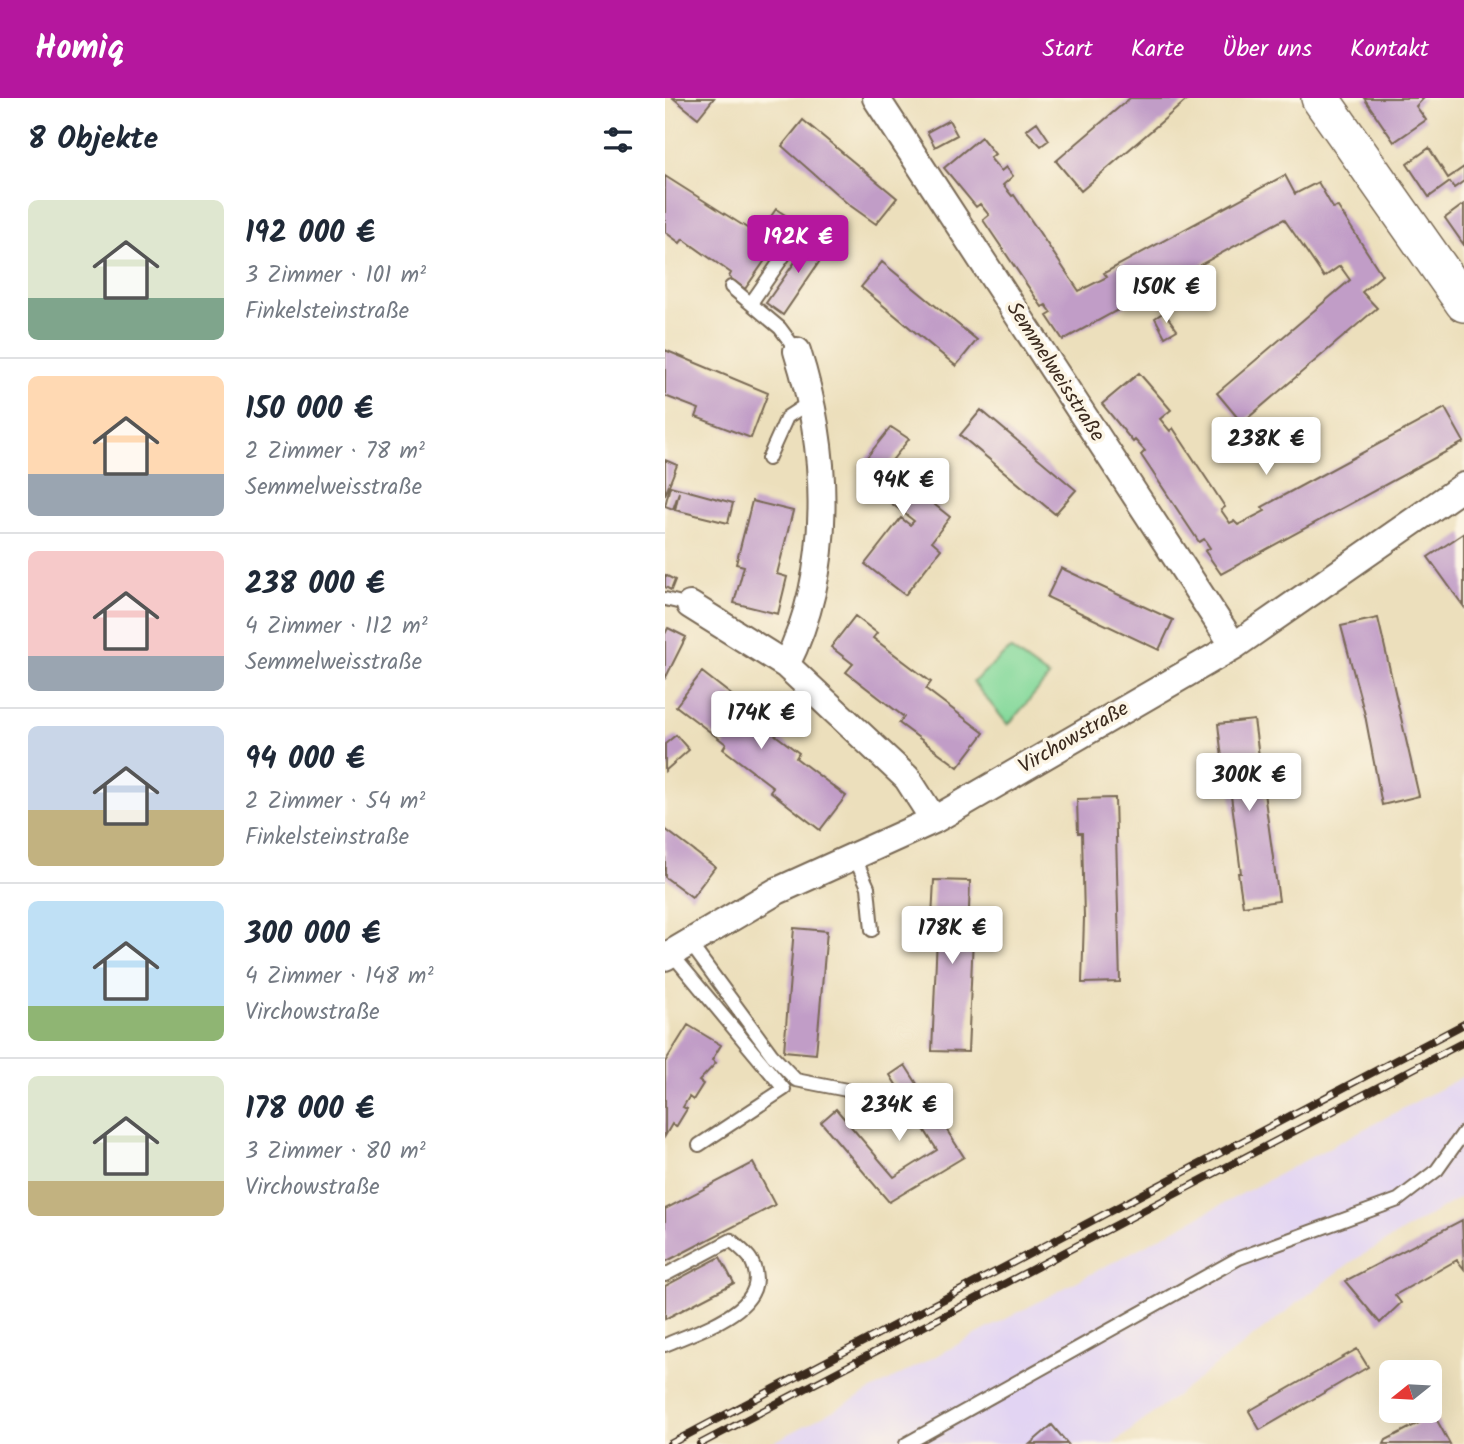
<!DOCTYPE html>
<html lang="de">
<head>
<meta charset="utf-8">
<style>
  body { margin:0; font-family:Kalam,sans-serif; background:#f6f6f7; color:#1f2937; height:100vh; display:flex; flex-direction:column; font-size:26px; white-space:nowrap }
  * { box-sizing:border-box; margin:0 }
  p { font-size:23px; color:#747a83 }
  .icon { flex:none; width:38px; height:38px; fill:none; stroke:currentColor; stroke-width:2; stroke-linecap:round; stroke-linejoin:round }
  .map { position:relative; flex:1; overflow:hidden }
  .panel { display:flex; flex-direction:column; background:#fff; width:665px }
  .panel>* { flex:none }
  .needle { width:46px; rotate:252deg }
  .controls { position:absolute; left:714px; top:1262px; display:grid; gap:14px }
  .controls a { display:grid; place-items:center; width:63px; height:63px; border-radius:10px; background:#fff; box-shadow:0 7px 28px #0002; font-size:35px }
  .price { position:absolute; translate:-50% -60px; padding:0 16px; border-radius:7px; background:#fff; color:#222; font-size:23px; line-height:46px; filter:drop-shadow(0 2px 4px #0008) }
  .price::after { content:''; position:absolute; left:50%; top:42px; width:21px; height:16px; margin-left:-10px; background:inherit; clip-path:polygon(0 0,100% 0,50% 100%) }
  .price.current { background:#b5179e; color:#fff }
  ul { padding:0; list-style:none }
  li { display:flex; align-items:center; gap:21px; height:175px; padding:0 28px }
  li+li { border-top:2px solid #e0e1e3 }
  li span { display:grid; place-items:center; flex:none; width:196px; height:140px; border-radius:10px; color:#555 }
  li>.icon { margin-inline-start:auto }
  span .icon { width:84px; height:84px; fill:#fffc; stroke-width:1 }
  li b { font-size:30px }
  h2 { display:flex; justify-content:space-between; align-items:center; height:84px; padding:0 28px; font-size:30px }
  header { display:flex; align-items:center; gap:42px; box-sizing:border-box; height:98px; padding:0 35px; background:#b5179e; color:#fff }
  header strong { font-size:33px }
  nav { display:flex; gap:38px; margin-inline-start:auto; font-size:24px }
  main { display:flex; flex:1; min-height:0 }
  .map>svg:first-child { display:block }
</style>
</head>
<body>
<header>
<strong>Homiq</strong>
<nav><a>Start</a><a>Karte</a><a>Über uns</a><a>Kontakt</a></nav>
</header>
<main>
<section class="panel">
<h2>8 Objekte<svg class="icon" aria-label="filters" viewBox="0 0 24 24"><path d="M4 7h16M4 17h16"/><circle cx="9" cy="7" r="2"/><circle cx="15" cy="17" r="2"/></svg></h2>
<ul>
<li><span style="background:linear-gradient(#dfe7d0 70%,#7fa58c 0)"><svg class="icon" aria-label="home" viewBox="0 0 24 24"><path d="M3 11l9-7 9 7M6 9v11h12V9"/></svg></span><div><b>192 000 €</b><p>3 Zimmer · 101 m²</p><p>Finkelsteinstraße</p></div></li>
<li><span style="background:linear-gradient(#ffd9b3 70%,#9aa5b1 0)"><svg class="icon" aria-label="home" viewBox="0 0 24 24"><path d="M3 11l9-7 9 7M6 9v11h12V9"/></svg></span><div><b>150 000 €</b><p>2 Zimmer · 78 m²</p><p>Semmelweisstraße</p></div></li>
<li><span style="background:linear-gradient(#f6c9c9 75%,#9aa5b1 0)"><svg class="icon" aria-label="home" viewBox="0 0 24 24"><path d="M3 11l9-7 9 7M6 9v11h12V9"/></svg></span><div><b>238 000 €</b><p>4 Zimmer · 112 m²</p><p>Semmelweisstraße</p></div></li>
<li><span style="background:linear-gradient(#c9d6e8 60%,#c2b280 0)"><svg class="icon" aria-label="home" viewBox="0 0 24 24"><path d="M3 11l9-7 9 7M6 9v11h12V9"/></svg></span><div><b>94 000 €</b><p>2 Zimmer · 54 m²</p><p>Finkelsteinstraße</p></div></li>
<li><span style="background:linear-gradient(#bfe0f5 75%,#8fb573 0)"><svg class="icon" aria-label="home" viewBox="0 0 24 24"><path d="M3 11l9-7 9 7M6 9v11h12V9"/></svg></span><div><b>300 000 €</b><p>4 Zimmer · 148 m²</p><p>Virchowstraße</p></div></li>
<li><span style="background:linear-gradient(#dfe7d0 75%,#c2b280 0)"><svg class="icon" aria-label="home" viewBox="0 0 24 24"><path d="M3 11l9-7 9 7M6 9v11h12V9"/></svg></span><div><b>178 000 €</b><p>3 Zimmer · 80 m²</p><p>Virchowstraße</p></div></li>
</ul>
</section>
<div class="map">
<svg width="799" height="1346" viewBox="0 0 799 1346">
  <rect width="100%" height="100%" fill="#fcf5e5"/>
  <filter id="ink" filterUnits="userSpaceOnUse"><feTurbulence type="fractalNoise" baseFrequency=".0143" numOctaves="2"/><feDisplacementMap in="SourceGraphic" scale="14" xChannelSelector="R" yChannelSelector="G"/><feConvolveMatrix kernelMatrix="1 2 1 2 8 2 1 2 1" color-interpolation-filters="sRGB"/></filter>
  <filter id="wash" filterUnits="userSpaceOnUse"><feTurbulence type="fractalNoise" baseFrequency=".00686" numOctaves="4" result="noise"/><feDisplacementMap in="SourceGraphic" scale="28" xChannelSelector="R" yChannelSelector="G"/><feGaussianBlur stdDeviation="1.57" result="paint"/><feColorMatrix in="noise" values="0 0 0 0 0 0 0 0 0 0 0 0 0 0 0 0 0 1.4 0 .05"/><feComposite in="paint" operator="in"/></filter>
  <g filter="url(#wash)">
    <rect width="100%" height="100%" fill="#ecdfbc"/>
    <path fill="#e2d4f3" d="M799,978V1097L686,1164L448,1346H105Z"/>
    <path fill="#85d99b" stroke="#60825c" stroke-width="2" d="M345,551L384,579L343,627L308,584Z"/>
    <g id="blocks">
      <path fill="#c19dc7" d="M8,0H49L33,20Z
        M465,0H524L416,93L391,63Z
        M699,0H759L751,8L761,22L729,44Z
        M138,22L232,100L211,126L183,106L117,48Z
        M284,22L292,37L270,49L262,34Z
        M372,24L384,42L376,48L361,32Z
        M316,39L330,56L325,60L336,73L341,69L348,78L338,87L347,98L349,97L414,193L442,179L439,175L620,77L630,96L653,84L668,110L673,109L717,177L697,194L712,210L577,325L552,295L685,182L675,168L659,179L619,121L398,242L382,218L387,215L381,207L377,209L318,122L324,117L315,106L311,109L279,70Z
        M764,50L783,80L799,69V83L789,90L785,84L764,99L742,66Z
        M0,78L93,137L111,111L128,122L80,191L64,179L66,175L18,141L15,145L0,134Z
        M799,106V147L780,120Z
        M149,137L165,148L118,217L101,205Z
        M217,164L312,242L291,268L196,189Z
        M499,214L512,232L500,239L490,220Z
        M0,252L103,295L86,340L31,319L34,311L0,298Z
        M474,275L506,312L495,321L505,333L508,330L549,392L560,409L556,412L565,425L569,423L573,427L600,413L597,409L780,310L799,344L556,476L540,453L545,450L539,441L534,444L476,357L480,353L470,342L468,344L437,306Z
        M316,312L411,392L390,416L295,337Z
        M226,329L244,341L225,365L269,399L265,403L285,419L267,443L276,451L240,497L200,466L236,420L245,427L249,423L217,398L214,402L203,394L211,382L194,369Z
        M0,362L12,367L0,397Z
        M5,388L68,405L63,425L10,412L14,394L8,411L0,408Z
        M87,403L128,413L112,476L122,479L113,516L69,505L79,468L71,466Z
        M799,435V509L763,459Z
        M396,470L508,522L494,552L382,499Z
        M0,477L10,482L6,492L0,489Z
        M190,518L212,535L208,540L266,584L261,591L319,635L293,669L234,625L239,619L181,574L188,566L166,549Z
        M713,520L754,698L717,707L700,617L676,528Z
        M3,530L21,539L0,581V536Z
        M37,574L87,613L84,617L134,655L131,660L181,698L155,732L105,693L108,689L58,651L61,646L11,608Z
        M589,622L614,803L578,808L573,775H576L561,659L557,660L553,626Z
        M11,637L24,652L0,673V646Z
        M450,700L455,884L417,885L419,820L417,735H413L412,701Z
        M0,731L50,769L27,799L0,779Z
        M269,782L305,783L303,839H308L303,954L267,953L272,839H266Z
        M129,830L162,833L151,956L119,953Z
        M23,927L56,947L47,962L51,965L34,983L38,986L28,1002L24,999L18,1009L22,1011L11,1029L7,1026L0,1038V964Z
        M240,967L299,1059L224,1104L156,1024L171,1011L229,1079L272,1052L225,977Z
        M88,1065L110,1107L0,1164V1111Z
        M797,1122L799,1171L792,1162L730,1197L736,1205L715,1225L680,1183Z
        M55,1159L69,1185L0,1221V1188Z
        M692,1251L703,1269L595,1332L584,1313Z
        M769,1317L785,1346H719L721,1342Z
        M387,1327L403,1346H365Z"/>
    </g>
  </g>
  <g filter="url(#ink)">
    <use href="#blocks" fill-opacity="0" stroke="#796955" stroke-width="2"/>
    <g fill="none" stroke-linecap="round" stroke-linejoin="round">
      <defs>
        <path id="lane" d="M66,189L115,230L132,253
          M86,205L136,133
          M103,361L122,319L145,304
          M0,501L25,507
          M189,758L203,789L207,832
          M24,844L107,957L131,982L212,998
          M6,855L119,991L34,1047
          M0,1177L66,1142C72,1148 82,1155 86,1162C111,1211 33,1232 0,1247
          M241,1346L574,1160L733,1102L772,1072L799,1034"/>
        <path id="street" d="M211,0L569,548
          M25,507L121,567L242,680L269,722
          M121,567C169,471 164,353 132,253
          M0,859L112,793L269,722L569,548L799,388"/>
        <path id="secondary" d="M655,0L799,205"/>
      </defs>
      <use href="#lane" stroke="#796955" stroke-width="16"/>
      <use href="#street" stroke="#796955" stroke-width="30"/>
      <use href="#secondary" stroke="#796955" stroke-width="40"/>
      <use href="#lane" stroke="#fff" stroke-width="12"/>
      <use href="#street" stroke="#fff" stroke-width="26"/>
      <use href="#secondary" stroke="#fff" stroke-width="37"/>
      <defs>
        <path id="rail" d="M5,1346L799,926
          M35,1346L799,944"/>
      </defs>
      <use href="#rail" stroke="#3b2a1e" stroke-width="8"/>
      <use href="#rail" stroke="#fcf5e5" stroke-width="5" stroke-dasharray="16" stroke-linecap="butt"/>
    </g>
  </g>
  <g text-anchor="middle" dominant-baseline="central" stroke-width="7" stroke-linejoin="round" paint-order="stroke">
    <g font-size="21" fill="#3b2a1e" stroke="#fcf5e5">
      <text transform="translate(390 274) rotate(57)">Semmelweisstraße</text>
      <text transform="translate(409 640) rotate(-30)">Virchowstraße</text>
    </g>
  </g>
</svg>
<div class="controls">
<a><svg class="needle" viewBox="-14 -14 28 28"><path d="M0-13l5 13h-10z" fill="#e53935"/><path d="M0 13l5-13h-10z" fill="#747a83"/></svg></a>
</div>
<b class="price current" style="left:133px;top:177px">192K €</b>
<b class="price" style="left:501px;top:227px">150K €</b>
<b class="price" style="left:601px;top:379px">238K €</b>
<b class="price" style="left:238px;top:420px">94K €</b>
<b class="price" style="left:96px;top:653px">174K €</b>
<b class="price" style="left:584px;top:715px">300K €</b>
<b class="price" style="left:287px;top:868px">178K €</b>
<b class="price" style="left:234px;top:1045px">234K €</b>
</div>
</main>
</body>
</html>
